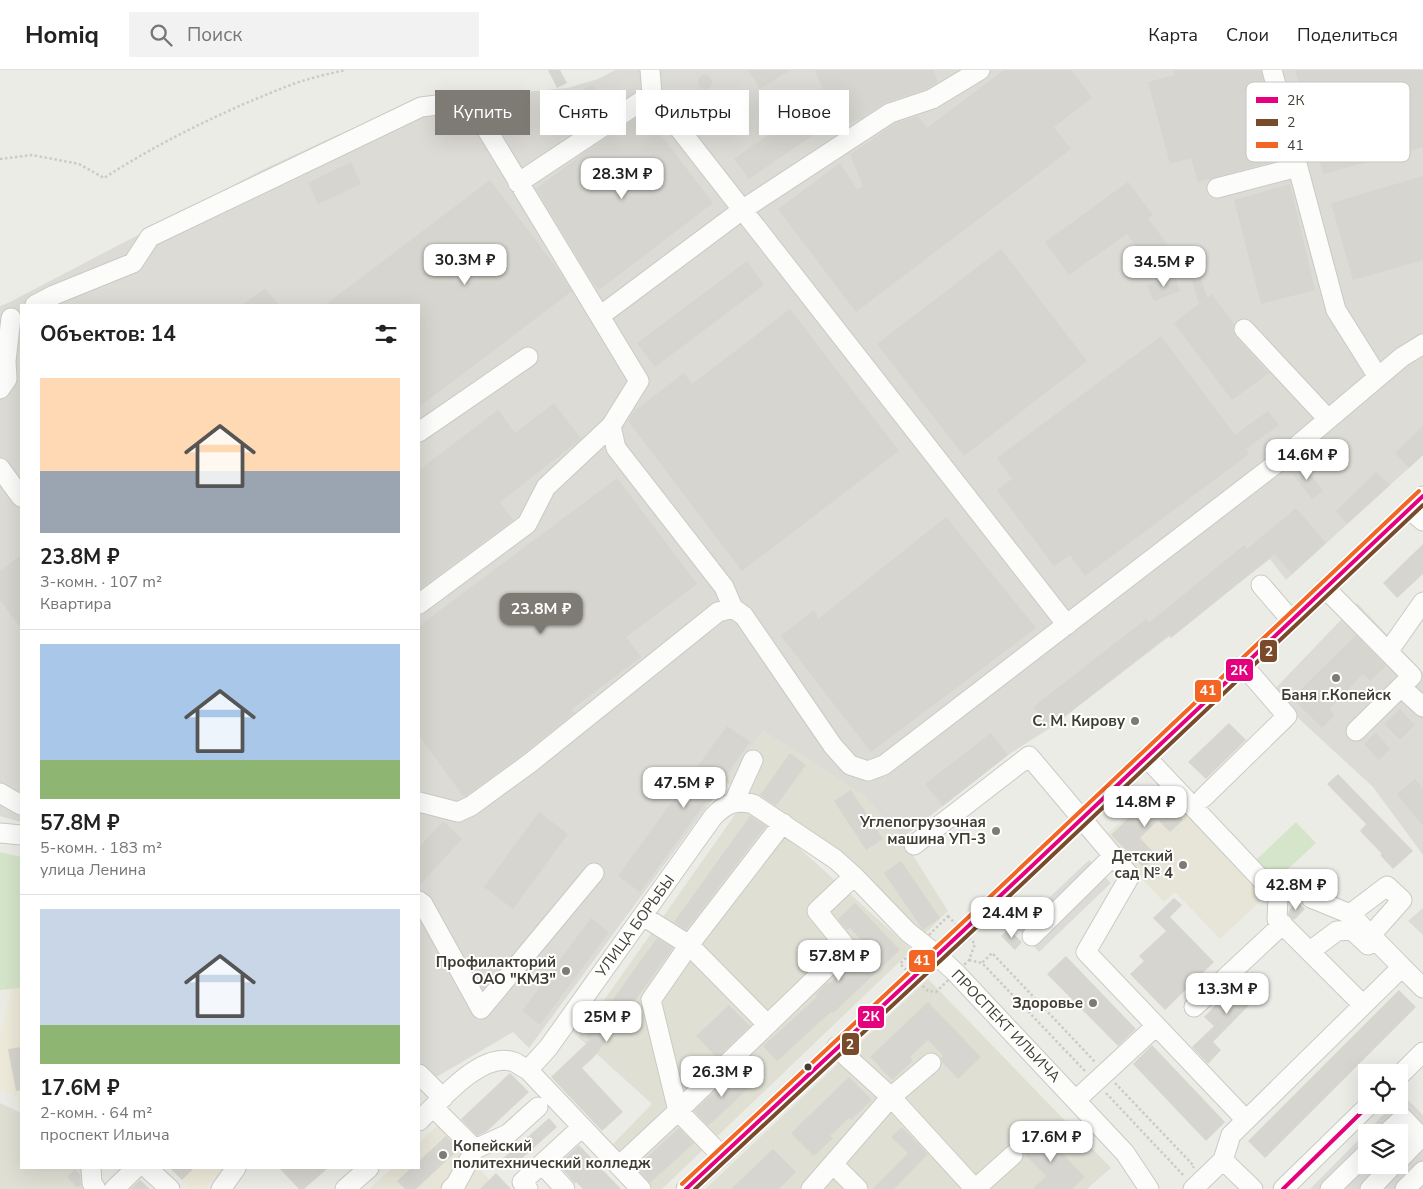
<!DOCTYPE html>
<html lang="ru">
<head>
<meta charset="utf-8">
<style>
  body { margin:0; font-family:"Nunito Sans",sans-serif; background:#f2f2f2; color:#222; height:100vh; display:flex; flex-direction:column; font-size:19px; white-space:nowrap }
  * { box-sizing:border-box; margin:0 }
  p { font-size:16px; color:#767676 }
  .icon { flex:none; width:28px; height:28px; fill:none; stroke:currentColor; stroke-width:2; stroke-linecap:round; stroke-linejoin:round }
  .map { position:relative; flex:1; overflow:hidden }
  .details { position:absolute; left:20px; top:234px; width:400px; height:865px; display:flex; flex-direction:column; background:#fff; border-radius:0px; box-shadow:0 5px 20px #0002 }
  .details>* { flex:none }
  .guide { position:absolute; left:435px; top:20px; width:475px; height:45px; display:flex; gap:10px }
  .buttons { position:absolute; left:1358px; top:994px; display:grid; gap:10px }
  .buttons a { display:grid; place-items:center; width:50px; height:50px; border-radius:0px; background:#fff; box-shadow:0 5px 20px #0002; font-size:25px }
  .price { position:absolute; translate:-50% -42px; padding:0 11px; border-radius:10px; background:#fff; color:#222; font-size:16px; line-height:32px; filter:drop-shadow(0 1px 2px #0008) }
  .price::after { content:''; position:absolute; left:50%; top:30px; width:15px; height:11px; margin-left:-8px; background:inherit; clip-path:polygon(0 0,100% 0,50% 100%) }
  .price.selected { background:#7d7b73; color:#fff }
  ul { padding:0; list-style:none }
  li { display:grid; align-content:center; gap:10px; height:265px; padding:0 20px }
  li+li { border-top:1px solid #e0e0e0 }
  li span { display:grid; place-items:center; height:155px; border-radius:0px; color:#555 }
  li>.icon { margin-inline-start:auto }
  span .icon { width:90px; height:90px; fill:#fffc; stroke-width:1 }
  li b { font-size:21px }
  h2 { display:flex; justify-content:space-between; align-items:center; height:60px; padding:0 20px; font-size:21px }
  .pill { padding:0 18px; border-radius:0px; background:#fff; box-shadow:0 5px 20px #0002; font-size:18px; line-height:45px }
  .pill.selected { background:#7d7b73; color:#fff }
  header { display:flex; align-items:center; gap:30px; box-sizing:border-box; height:70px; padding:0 25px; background:#fff; border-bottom:1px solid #e0e0e0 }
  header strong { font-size:24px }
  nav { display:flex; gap:28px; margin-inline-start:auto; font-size:18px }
  .search { width:350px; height:45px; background:#f2f2f2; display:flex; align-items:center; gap:12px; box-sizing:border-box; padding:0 18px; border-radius:0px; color:#767676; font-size:19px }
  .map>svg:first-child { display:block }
</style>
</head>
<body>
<header>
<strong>Homiq</strong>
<div class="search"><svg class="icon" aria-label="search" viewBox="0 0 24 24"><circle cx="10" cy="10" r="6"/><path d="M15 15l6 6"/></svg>Поиск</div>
<nav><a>Карта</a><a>Слои</a><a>Поделиться</a></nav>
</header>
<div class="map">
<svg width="1423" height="1119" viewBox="0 0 1423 1119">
  <rect width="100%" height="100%" fill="#ecece7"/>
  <path fill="#e0dfd4" d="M763,661L863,725L902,768L948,841L922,867L785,748L725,712Z
    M739,739L765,747L912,880L662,1119H653L612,1075L652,1034L578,967Z
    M928,909L1111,1098L1087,1119H705Z
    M0,1033L21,1043V1098H83L93,1119H0Z"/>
  <path fill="#eeeada" d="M21,908V1029L0,1019V966L13,912Z
    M169,1098H227L204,1119H192Z"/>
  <path fill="#dcdbd5" d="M615,0H1423V385L1286,510L1270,489L1050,658L1008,685L902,768L863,725L763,661L529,978L513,962L433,1009L419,994V235H21V752L0,746V236L10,232L262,100L335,66L424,31L568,18L598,9Z
    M1357,533L1423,603V785L1373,717L1271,623Z
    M1423,838V865L1408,851Z"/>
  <path fill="#e6e5d7" d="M1161,713L1267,825L1220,869L1175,822L1164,832L1103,768Z
    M438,1055L498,1119H369L392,1098H419V1073Z"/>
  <path fill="#d5e5c9" d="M1296,752L1316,773L1275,811L1256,790Z
    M0,782L21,787V918L0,920Z"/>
  <path fill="#dcdbd7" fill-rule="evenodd" d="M1089,790L1111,813L1039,882L1017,858Z
    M1403,1025L1423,1045V1119H1310L1393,1035H1399V1029ZM1366,1062H1399V1095H1366Z"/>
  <path fill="#d6d5cf" d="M548,0H560L567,13L557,18Z
    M748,0H790L760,19Z
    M815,0H933L938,12L927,19L886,32L862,48L839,58Z
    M1004,0H1071L1092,28L1054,57L1071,79L856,242L778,139L840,93L857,119L863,116L850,85L895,53L918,46L927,58Z
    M1173,0H1261L1284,89L1198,112L1191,88L1170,94L1148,12L1175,5Z
    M1295,0H1423V77L1323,104Z
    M698 12a7 7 0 1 1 14 0a7 7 0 1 1-14 0Z
    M593,15L600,30L578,40L571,25Z
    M804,39L819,61L749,109L734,89Z
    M644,43L713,133L599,220L589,207L536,119L585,82Z
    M351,92L361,114L318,134L308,113Z
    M1423,106V190L1353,210L1331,133Z
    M490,110L559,201L572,221L419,337V235H325Z
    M1128,112L1153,145L1148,148L1167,174L1146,189L1127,164L1069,205L1045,172Z
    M1290,114L1315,220L1261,234L1234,130Z
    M1001,179L1087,291L964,386L877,274Z
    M747,191L764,215L655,297L637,273Z
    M1174,204L1180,221L1154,231L1147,215Z
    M1201,208L1207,228L1212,224L1234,254L1233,261L1236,267L1269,303L1232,330L1174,253L1199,234L1192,211Z
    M265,218L279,235H242Z
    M790,239L899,381L742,501L628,351L633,342L684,303L692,314Z
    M1161,266L1235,365L1268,341L1279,355L1246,379L1249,384L1085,506L1070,485L1054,496L997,420L1012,409L997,388Z
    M554,333L581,369L500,432L513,450L419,520V400L498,340L515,363Z
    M1423,356V385L1409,398L1395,383Z
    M1302,392L1323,421L1312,429L1290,401Z
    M1376,402L1390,415L1347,454L1336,441Z
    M617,408L697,514L626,567L641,587L572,639L574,643L523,684L464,727L419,666V556Z
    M1296,438L1326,473L1292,504L1275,484L1171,568L1169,565L1050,658L1033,637L1146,549L1149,553L1244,475L1247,479Z
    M946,447L1036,558L871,682L781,566L814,540L818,549Z
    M1423,474V504L1397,528L1383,513Z
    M21,485V558L0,530V501Z
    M1356,565L1386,596L1370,611L1363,604L1329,639L1335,645L1322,658L1292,628Z
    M1400,639L1415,655L1400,670L1384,654Z
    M1229,653L1246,670L1206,709L1188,692Z
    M727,656L750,672L640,822L618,806Z
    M1376,662L1390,679L1379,690L1364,674Z
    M991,663L1008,685L943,736L925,714Z
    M790,683L806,695L776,736L760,725Z
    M1338,704L1413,781L1393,799L1380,785L1382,784L1360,761L1366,754L1327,714Z
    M1415,709L1423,718V756L1397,724Z
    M851,720L883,769L866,780L834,731Z
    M1155,722L1183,750L1170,762L1158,750L1140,768L1157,786L1144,798L1111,765Z
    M539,742L568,764L513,839L484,817Z
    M750,746L766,756L686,860L674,852Z
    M443,751L462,769L419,816V777Z
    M901,791L940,848L923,860L884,803Z
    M1174,828L1182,835L1170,847L1214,892L1165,940L1130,904L1144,891L1139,886L1166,861L1153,848Z
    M1297,831L1305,839L1294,850L1288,845L1289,840Z
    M855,833L900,880L833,943L831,942L777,991L763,976L817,927L815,925L828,912L829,914L868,877L850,858L847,860L838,849Z
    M591,848L609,862L540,955L522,941Z
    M1008,859L1022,872L1015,880L1001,866Z
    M657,868L673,878L595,986L582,998L623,1042L602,1061L551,1007L590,970L586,967Z
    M1066,886L1136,959L1118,976L1047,904Z
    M1248,903L1264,920L1213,972L1221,980L1208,994L1192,977L1214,956L1204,947Z
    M1399,920L1416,937L1265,1088L1248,1071Z
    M928,932L981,987L958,1009L942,992L941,988L943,986L928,970L910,987L913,991L892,1010L870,987Z
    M729,935L750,956L717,988L696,966Z
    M1152,975L1225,1052L1206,1071L1133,994Z
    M21,977V1020L16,1021L8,979Z
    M737,1001L751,1016L708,1056L694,1041Z
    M510,1003L529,1022L486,1062L477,1066L461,1049Z
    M849,1007L872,1030L851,1050L849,1048L830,1066L833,1068L814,1086L791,1063Z
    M549,1048L557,1057L509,1100L501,1090Z
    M902,1057L928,1084L894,1119H873L908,1083L891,1067Z
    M679,1058L694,1073L650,1113L636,1097Z
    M1038,1058L1085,1107L1072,1119H1033L1046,1106L1024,1084L1019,1076Z
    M446,1066L459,1079L416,1119H405L397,1111L411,1098H419V1091Z
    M579,1075L621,1119H583L576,1112L575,1114L558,1094Z
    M773,1079L796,1102L779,1119H731Z
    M170,1098H194L182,1110Z
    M279,1098H328L304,1119H299Z
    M75,1099L80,1105L81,1115L78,1118L67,1107Z
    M496,1103L511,1119H480Z
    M140,1110L150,1119H130Z"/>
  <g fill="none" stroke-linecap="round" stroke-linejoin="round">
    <defs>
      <path id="minor" d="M1272,0L1336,240L1378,307
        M652,24L1067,555
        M518,113L652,24L650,0
        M1217,118L1298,97
        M35,235L54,225L133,193L150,167L421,37L453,33L481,50L639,311L611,356L616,378L724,517L733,538
        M600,246L742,140L890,43L932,29L980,0
        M1244,259L1328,349
        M0,319L7,309L6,291L11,248
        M419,362L528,287
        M0,398L21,427
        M1409,439L1423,451
        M1261,515L1291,550
        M1325,518L1412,606L1356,661
        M419,534L527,454L546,417L611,356
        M1388,582L1423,532
        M1401,617L1423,637
        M1146,687L1278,827L1277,849L1363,935
        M0,723L21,735
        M1203,728L1287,646L1243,595
        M419,732L458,742L471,736L530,693L718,542L733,538L744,546L833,676L850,695L868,701L884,695L1273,396L1402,287L1423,274
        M734,732L753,690
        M0,763L21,765
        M914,775L1029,686L1130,806L1086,882L1246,1050
        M1311,828L1350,844L1402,897
        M419,831L423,834L481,939L594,803
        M1350,844L1387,816L1402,830L1371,865
        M643,846L689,875L767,954
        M1032,866L1113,786
        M1310,881L1337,861L1352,860L1368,875
        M1194,937L1283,854
        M836,977L891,1027L931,993
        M528,1000L548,978L713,747C725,734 736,729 753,734L835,789L854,806L908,862L937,885L956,903L1125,1083L1149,1119
        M419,1004L443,1028
        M1399,1006L1423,982
        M1076,1030L1156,956
        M433,1037L475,1079
        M419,1051C440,1031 482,980 514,992C519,994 523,998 528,1000L641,1119
        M1388,1062L1403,1048L1423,1069
        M722,1086L678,1041L651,930L689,875L783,753
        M1399,1090L1421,1067
        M542,1094L565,1119
        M833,1094L858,1119
        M619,1096L678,1041L847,878L817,841L854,806
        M91,1098L92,1113L96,1119
        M147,1098L170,1119
        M114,1119L136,1098
        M221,1119L236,1098
        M345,1119L369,1098
        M451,1119L456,1114L475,1079L508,1064L538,1037
        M528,1119L522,1112L582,1057
        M686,1119L963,861L1423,426
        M811,1119L891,1027L975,1119
        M975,1119L1013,1085
        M1193,1119L1223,1090
        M1253,1119L1223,1090L1231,1065L1402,897L1423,918
        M1283,1119L1369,1035
        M1330,1119L1366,1084
        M1370,1119L1393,1095
        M1405,1119L1423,1101"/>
    </defs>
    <use href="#minor" stroke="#cacac4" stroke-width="21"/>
    <path stroke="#cbcac6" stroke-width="2.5" stroke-dasharray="2.5 2.5" stroke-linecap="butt" d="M0,89L32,85L79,94L104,108C163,70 228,39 293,14C310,8 328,4 345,0
      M948,846L975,874L969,890L936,922L928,921L900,894Z
      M969,890L982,893
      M1085,1001L982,893L992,883L1096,993
      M1115,1013L1194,1096L1193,1098
      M1106,1023L1184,1106"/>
    <use href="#minor" stroke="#fcfcfb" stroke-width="19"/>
    <defs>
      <path id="bus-1" d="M686,1119L963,861L1423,426
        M1283,1119L1369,1035"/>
      <path id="bus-2" d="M695,1119L967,866L1423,435"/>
      <path id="bus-3" d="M682,1114L959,856L1419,421"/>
    </defs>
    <use href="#bus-1" stroke="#fff" stroke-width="8"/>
    <use href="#bus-2" stroke="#fff" stroke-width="8"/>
    <use href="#bus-3" stroke="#fff" stroke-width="8"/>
    <use href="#bus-1" stroke="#e5007d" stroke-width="4"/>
    <use href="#bus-2" stroke="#7a4b2a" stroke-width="4"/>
    <use href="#bus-3" stroke="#f26522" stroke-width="4"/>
  </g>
  <g fill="#7d7b73" stroke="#fff" stroke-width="2">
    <circle cx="1336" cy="608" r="5"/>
    <circle cx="1135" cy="651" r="5"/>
    <circle cx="996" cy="761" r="5"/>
    <circle cx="1183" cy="795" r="5"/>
    <circle cx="566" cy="901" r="5"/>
    <circle cx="1093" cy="933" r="5"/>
    <circle cx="443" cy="1085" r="5"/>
  </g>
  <circle fill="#413e34" stroke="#fff" stroke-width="2" cx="808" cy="997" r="4.5"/>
  <g text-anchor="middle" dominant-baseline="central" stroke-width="4" stroke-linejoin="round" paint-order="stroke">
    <g font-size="15" font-weight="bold" fill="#413e34" stroke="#fff" text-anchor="end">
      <text x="1336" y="625" text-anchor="middle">Баня г.Копейск</text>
      <text x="1125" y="651">С. М. Кирову</text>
      <text x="986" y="752">Углепогрузочная<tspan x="986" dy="17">машина УП-3</tspan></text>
      <text x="1173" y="786">Детский<tspan x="1173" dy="17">сад № 4</tspan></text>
      <text x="556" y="892">Профилакторий<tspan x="556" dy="17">ОАО "КМЗ"</tspan></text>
      <text x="1083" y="933">Здоровье</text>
      <text x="453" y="1076" text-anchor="start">Копейский<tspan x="453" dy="17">политехнический колледж</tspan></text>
    </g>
    <g font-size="15" fill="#413e34" stroke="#fff">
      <text transform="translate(635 856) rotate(-54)">УЛИЦА БОРЬБЫ</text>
      <text transform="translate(1006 956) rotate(46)">ПРОСПЕКТ ИЛЬИЧА</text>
    </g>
  </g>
  <rect x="1246" y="12" width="164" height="80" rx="8" fill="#fff" stroke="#c6c5c2" stroke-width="1"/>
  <rect x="1256" y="27" width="22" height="6" fill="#e5007d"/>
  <rect x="1256" y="49" width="22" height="7" fill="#7a4b2a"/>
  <rect x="1256" y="72" width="22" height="6" fill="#f26522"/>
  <g font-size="14" fill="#413e34">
    <text x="1287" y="35">2К</text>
    <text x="1287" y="57">2</text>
    <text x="1287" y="80">41</text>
  </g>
  <g stroke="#fff" stroke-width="2">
    <rect x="1259" y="569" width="19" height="24" rx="5" fill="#7a4b2a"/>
    <rect x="1225" y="588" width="29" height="24" rx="5" fill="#e5007d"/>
    <rect x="1194" y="609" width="28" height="24" rx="5" fill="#f26522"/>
    <rect x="908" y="879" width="28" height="24" rx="5" fill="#f26522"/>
    <rect x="857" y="935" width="28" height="24" rx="5" fill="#e5007d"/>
    <rect x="841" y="962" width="19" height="24" rx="5" fill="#7a4b2a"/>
  </g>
  <g font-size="14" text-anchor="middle" font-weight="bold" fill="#fff">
    <text x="1269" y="586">2</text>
    <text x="1239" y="605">2К</text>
    <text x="1208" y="625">41</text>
    <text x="922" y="895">41</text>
    <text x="871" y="951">2К</text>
    <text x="850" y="979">2</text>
  </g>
</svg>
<div class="buttons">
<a><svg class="icon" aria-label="locate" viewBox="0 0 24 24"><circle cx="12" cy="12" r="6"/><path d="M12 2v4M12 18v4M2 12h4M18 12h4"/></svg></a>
<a><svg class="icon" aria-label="layers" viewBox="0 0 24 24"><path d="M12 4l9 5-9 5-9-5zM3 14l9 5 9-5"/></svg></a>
</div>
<b class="price" style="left:622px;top:130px">28.3M ₽</b>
<b class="price" style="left:465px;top:216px">30.3M ₽</b>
<b class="price" style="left:1164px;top:218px">34.5M ₽</b>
<b class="price" style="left:1307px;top:411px">14.6M ₽</b>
<b class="price selected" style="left:541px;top:565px">23.8M ₽</b>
<b class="price" style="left:684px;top:739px">47.5M ₽</b>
<b class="price" style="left:1145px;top:758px">14.8M ₽</b>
<b class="price" style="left:1296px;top:841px">42.8M ₽</b>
<b class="price" style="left:1012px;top:869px">24.4M ₽</b>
<b class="price" style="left:839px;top:912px">57.8M ₽</b>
<b class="price" style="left:1227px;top:945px">13.3M ₽</b>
<b class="price" style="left:607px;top:973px">25M ₽</b>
<b class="price" style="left:722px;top:1028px">26.3M ₽</b>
<b class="price" style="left:1051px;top:1093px">17.6M ₽</b>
<div class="guide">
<a class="pill selected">Купить</a>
<a class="pill">Снять</a>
<a class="pill">Фильтры</a>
<a class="pill">Новое</a>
</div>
<section class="details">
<h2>Объектов: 14<svg class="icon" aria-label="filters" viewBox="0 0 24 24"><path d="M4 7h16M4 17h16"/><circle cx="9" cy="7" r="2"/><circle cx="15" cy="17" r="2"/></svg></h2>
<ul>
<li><span style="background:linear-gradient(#ffd9b3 60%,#9aa5b1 0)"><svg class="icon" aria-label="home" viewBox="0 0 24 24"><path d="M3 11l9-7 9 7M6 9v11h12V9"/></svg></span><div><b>23.8M ₽</b><p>3-комн. · 107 m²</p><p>Квартира</p></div></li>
<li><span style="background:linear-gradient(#a9c7e8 75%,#8fb573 0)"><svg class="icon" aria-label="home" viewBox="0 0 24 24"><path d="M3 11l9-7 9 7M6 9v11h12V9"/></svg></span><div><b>57.8M ₽</b><p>5-комн. · 183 m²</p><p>улица Ленина</p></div></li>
<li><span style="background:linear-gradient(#c9d6e8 75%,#8fb573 0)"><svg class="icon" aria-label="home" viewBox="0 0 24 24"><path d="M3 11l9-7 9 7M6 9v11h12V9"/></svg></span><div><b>17.6M ₽</b><p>2-комн. · 64 m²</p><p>проспект Ильича</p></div></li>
</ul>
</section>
</div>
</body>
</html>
